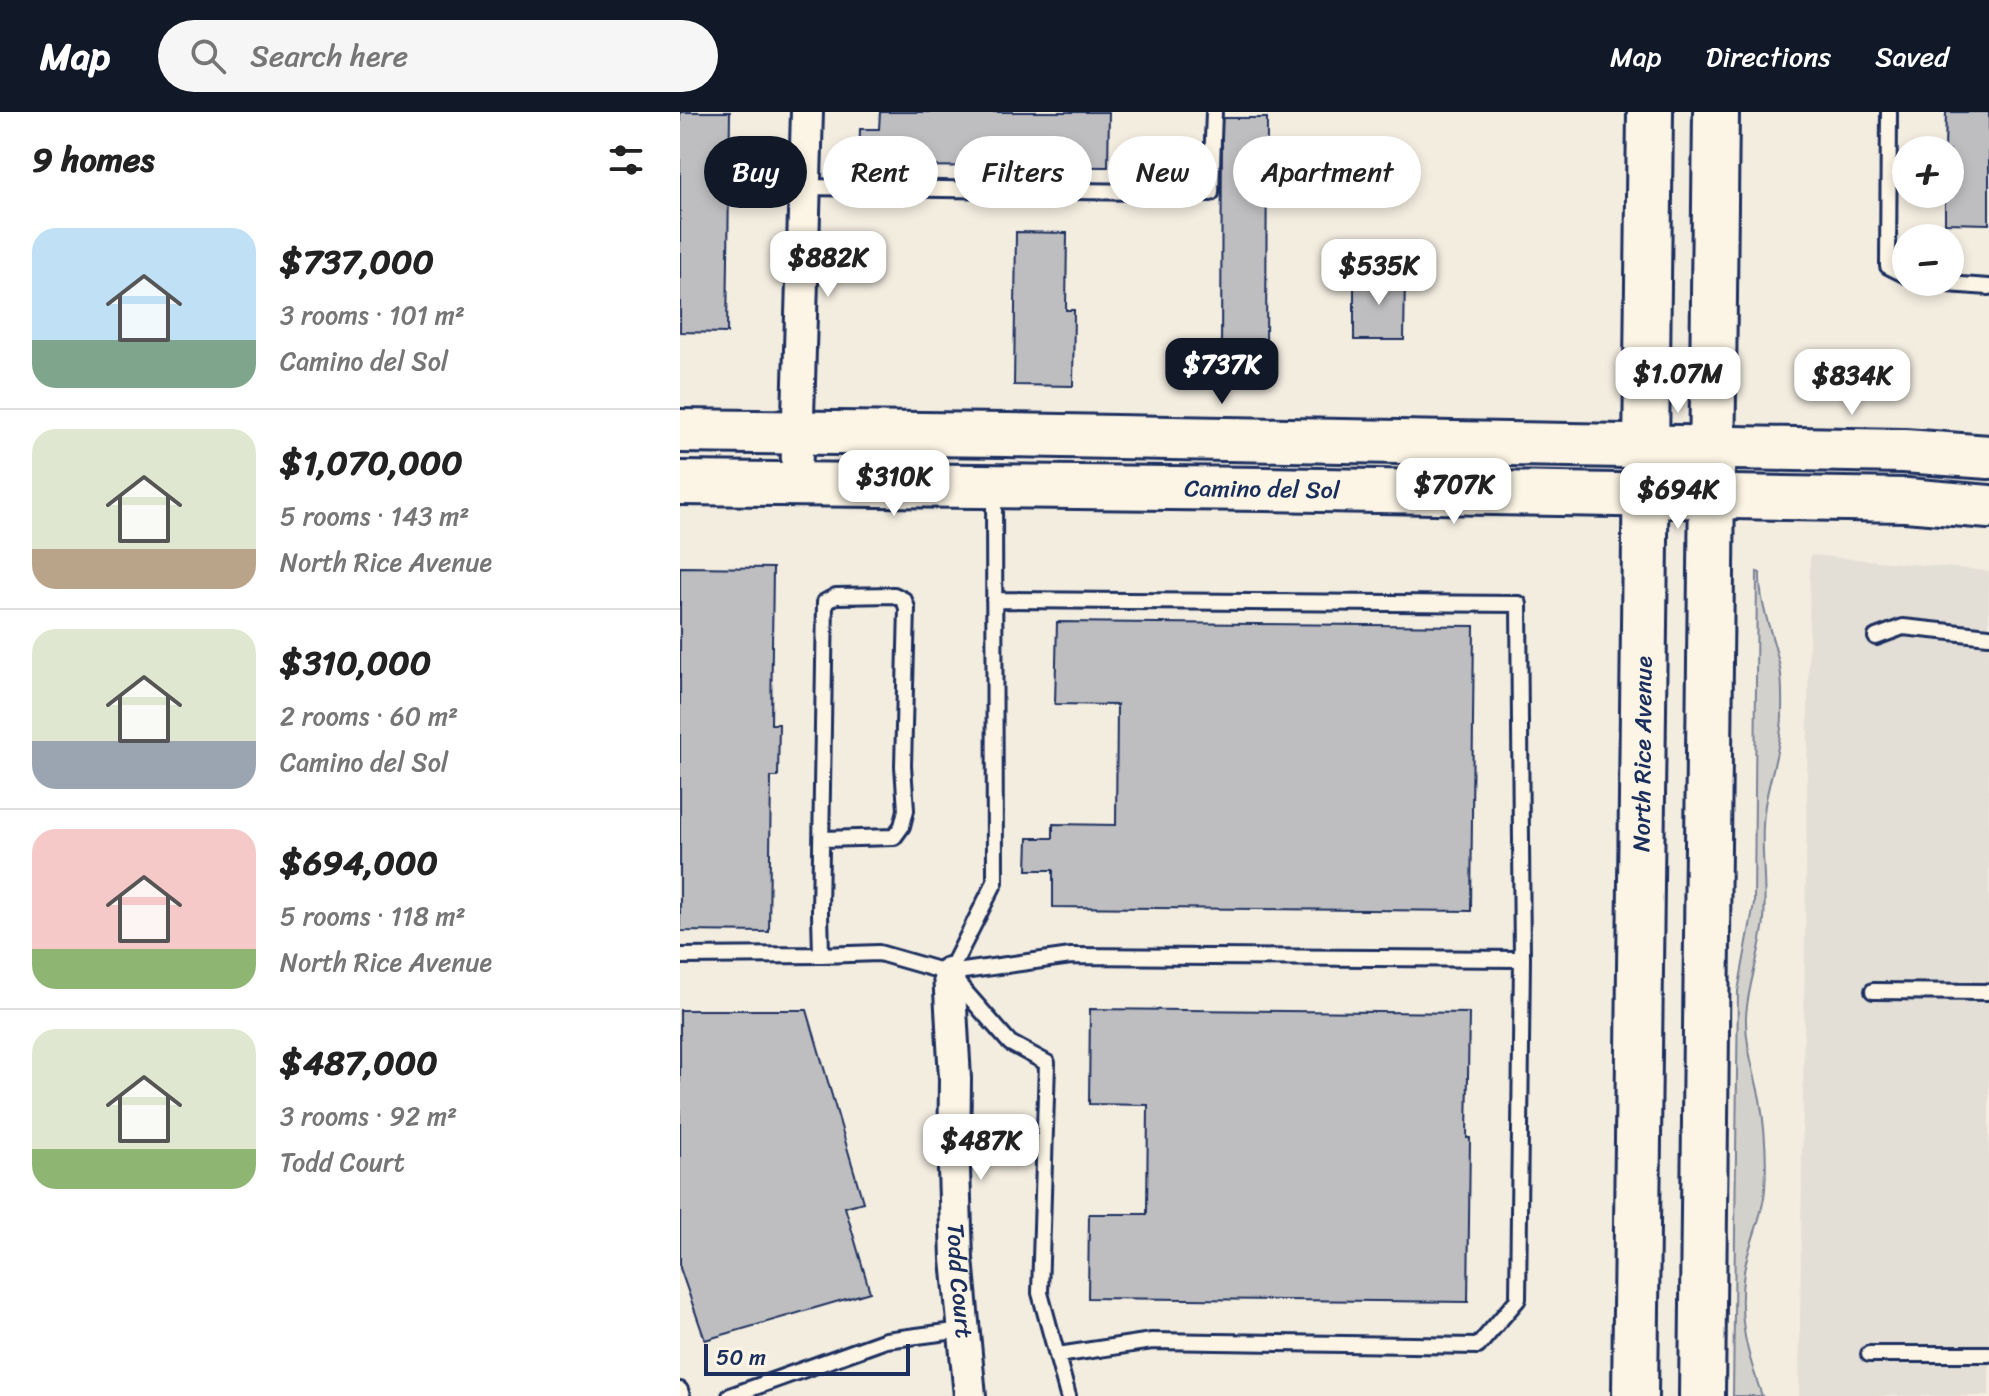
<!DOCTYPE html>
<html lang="en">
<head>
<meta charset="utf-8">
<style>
  body { margin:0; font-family:Sriracha,sans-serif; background:#f6f6f6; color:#222; height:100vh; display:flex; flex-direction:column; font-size:30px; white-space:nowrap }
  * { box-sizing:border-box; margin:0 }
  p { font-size:26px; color:#767676 }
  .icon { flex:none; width:44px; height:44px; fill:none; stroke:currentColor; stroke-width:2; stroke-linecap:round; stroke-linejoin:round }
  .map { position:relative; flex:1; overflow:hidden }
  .drawer { display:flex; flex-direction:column; background:#fff; width:680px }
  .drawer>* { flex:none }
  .top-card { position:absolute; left:24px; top:24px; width:760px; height:72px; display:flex; gap:16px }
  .controls { position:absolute; left:1212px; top:24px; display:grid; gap:16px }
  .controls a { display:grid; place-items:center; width:72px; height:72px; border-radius:50%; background:#fff; box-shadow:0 4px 12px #0003; font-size:40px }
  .scale { position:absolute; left:24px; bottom:20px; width:206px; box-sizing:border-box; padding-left:8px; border:4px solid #1b2f5e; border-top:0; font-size:22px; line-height:28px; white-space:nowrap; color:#1b2f5e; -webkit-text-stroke:6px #fcf5e5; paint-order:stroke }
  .price { position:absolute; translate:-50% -68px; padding:0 18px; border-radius:16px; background:#fff; color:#222; font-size:26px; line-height:52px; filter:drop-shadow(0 2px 4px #0008) }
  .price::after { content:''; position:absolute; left:50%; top:48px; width:24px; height:18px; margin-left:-12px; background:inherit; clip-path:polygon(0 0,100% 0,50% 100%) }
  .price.active { background:#111827; color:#fff }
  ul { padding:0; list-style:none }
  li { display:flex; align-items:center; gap:24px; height:200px; padding:0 32px }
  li+li { border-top:2px solid #e0e0e0 }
  li span { display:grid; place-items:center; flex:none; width:224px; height:160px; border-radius:24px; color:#555 }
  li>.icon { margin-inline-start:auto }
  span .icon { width:96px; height:96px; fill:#fffc; stroke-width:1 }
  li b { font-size:34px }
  h2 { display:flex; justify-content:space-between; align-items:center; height:96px; padding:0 32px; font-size:34px }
  .pill { padding:0 28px; border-radius:36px; background:#fff; box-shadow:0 4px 12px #0003; font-size:28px; line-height:72px }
  .pill.active { background:#111827; color:#fff }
  header { display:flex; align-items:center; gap:48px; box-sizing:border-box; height:112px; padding:0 40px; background:#111827; color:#fff }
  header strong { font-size:38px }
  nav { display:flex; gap:44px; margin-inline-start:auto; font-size:28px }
  .search { width:560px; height:72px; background:#f6f6f6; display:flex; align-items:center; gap:20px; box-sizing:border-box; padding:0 28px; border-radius:44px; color:#767676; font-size:30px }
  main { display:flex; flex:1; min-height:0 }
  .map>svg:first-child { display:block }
</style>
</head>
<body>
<header>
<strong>Map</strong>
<div class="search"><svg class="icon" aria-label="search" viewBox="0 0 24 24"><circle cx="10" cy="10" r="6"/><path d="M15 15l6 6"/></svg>Search here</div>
<nav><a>Map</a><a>Directions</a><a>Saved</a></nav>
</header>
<main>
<section class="drawer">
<h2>9 homes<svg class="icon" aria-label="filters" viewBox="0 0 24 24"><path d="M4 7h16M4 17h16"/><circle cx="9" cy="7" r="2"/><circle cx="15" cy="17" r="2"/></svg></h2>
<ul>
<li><span style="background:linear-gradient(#bfe0f5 70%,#7fa58c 0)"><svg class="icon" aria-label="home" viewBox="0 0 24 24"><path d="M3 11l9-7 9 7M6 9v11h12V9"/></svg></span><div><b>$737,000</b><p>3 rooms · 101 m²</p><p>Camino del Sol</p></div></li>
<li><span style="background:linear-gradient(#dfe7d0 75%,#b9a48a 0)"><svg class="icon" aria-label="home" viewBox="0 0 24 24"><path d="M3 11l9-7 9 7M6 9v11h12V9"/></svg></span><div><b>$1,070,000</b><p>5 rooms · 143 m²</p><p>North Rice Avenue</p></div></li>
<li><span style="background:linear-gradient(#dfe7d0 70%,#9aa5b1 0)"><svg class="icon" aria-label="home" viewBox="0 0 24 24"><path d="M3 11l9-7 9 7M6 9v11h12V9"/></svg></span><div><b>$310,000</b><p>2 rooms · 60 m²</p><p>Camino del Sol</p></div></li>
<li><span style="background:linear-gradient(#f6c9c9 75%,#8fb573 0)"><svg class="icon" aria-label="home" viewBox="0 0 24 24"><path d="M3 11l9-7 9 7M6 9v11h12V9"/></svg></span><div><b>$694,000</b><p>5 rooms · 118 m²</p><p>North Rice Avenue</p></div></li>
<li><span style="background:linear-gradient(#dfe7d0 75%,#8fb573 0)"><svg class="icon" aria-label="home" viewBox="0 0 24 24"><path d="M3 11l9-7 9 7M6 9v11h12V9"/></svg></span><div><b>$487,000</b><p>3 rooms · 92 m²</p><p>Todd Court</p></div></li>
</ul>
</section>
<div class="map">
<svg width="1309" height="1284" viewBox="0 0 1309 1284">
  <rect width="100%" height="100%" fill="#f3ede0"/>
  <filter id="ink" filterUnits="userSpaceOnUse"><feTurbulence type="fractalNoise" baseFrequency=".0125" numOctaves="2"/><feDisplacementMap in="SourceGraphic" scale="16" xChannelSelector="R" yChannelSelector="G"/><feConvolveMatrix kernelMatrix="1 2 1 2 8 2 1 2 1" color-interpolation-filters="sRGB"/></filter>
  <g filter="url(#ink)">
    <path fill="#e3dfd6" d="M1130,443L1309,459V1284H1119Z"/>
    <path fill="#d3d1cc" stroke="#778095" stroke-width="2" d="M1077,460L1080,461C1079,495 1094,524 1100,556C1103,571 1102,589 1102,604C1101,635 1090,664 1085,693C1079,731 1087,770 1084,808C1081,841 1068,871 1066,904C1065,932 1074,959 1080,987C1085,1016 1087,1048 1085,1077C1083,1106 1068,1132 1064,1160C1057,1206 1067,1241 1082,1284H1053L1058,879L1074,792Z"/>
    <path fill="#bebec0" stroke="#1b2f5e" stroke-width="2" d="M0,0H50L47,221L0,220Z
      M200,0H429L428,55L179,54L180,17H199Z
      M1266,0H1309V112L1265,111V82H1270V38H1265Z
      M542,6H587L586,244H541Z
      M336,120L387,121L386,198H394L393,274L334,273Z
      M674,162H725L724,228H674Z
      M0,455L93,456L91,612H99L98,665H91L89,820L0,819Z
      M377,510L794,514L791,799L373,795V758H347L348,726H373V712L436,713L437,593L375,592Z
      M410,897L789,901L787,1026H790L788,1190L408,1186L409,1102H467L468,993L409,992Z
      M0,898H127L183,1090L165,1095L190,1180L25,1228L0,1156Z"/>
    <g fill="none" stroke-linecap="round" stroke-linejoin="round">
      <defs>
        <path id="lane" d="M1209,0L1208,154L1226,163
          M125,75L531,81L534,0
          M1239,170L1309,175
          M314,488L839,492L842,847
          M1196,525L1223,515L1309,524
          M141,843L199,841L269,861L391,844L842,847L838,1187L798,1234L472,1229L378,1243
          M0,844L141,843L140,800L145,490L156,484L214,483L224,488L227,496L223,654L226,698L222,714L214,725L142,727
          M269,861L315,770L314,376
          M274,867L330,931L367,951L360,1181L388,1284
          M1193,879L1309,880
          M1189,1242H1309
          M0,1278L2,1284
          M50,1284L206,1228L283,1218"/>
        <g id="street">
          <path d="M116,372L127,0"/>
          <path id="s1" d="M269,861L275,967L274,1057L277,1147L290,1284"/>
        </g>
        <g id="secondary">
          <path d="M0,319L326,323L1224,339L1309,345"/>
          <path id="s2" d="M0,371L583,377L1226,388L1309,395"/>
        </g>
        <g id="highway">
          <path id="s3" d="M955,1284L970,0"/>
          <path d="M1022,1284L1036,0"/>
        </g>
      </defs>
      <use href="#lane" stroke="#1b2f5e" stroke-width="20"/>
      <use href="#street" stroke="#1b2f5e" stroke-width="36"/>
      <use href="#secondary" stroke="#1b2f5e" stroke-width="48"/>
      <use href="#highway" stroke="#1b2f5e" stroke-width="50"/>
      <use href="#lane" stroke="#fcf5e5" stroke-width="14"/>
      <use href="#street" stroke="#fcf5e5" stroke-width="30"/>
      <use href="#secondary" stroke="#fcf5e5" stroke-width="42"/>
      <use href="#highway" stroke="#fcf5e5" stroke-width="44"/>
    </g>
  </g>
  <g text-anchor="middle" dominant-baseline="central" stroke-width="7" stroke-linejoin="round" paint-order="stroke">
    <g font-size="24" fill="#1b2f5e" stroke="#fcf5e5">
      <text stroke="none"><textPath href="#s2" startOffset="582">Camino del Sol</textPath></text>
      <text stroke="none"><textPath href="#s3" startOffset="642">North Rice Avenue</textPath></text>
      <text stroke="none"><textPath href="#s1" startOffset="308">Todd Court</textPath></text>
    </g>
  </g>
</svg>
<div class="controls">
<a>+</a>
<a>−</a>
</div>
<div class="scale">50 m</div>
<b class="price" style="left:148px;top:187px">$882K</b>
<b class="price" style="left:699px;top:195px">$535K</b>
<b class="price active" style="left:542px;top:294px">$737K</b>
<b class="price" style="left:998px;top:303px">$1.07M</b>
<b class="price" style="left:1172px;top:305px">$834K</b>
<b class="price" style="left:214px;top:406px">$310K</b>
<b class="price" style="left:774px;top:414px">$707K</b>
<b class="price" style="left:998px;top:419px">$694K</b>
<b class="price" style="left:301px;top:1070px">$487K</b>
<div class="top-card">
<a class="pill active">Buy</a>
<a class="pill">Rent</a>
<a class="pill">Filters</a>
<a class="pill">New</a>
<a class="pill">Apartment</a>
</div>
</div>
</main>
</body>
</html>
